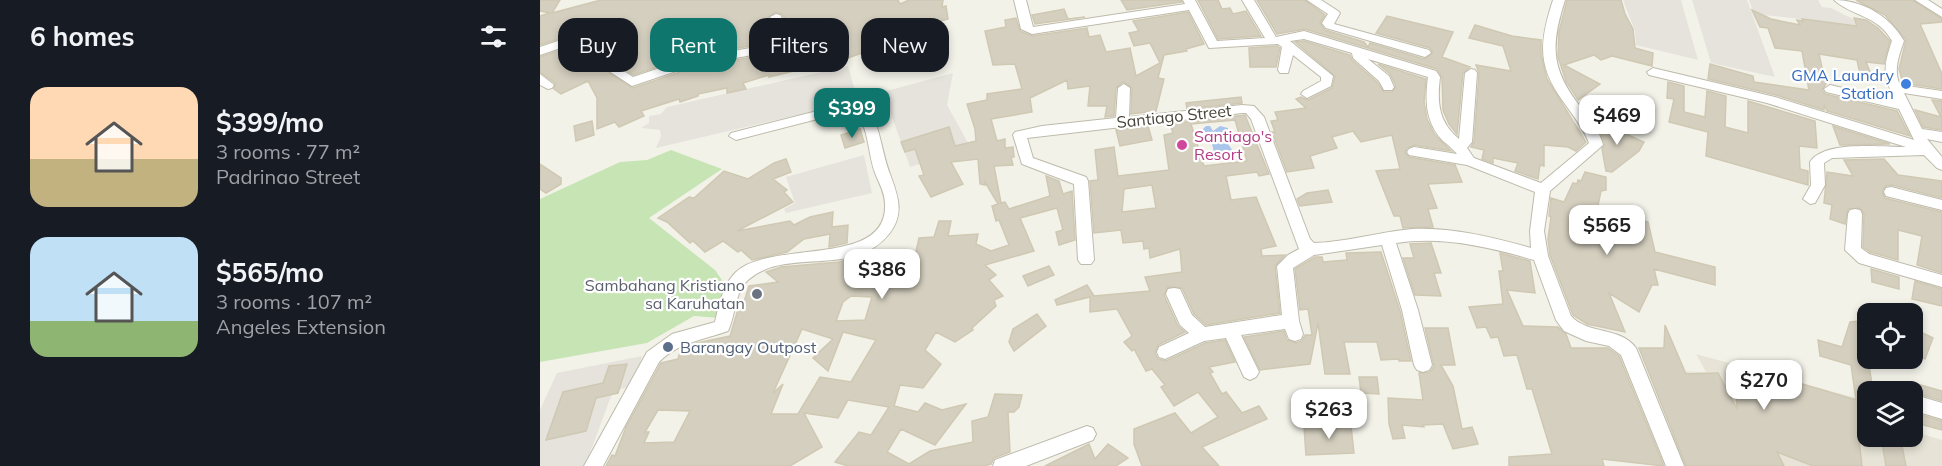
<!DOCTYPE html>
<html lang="en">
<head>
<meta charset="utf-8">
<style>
  body { margin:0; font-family:Mulish,sans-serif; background:#20242c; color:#f1f3f6; height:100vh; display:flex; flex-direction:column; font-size:22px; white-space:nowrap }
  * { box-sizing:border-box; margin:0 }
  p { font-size:20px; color:#9ea1a6 }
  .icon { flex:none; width:33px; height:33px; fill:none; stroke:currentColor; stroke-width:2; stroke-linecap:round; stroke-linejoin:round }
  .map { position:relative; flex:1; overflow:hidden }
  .panel { display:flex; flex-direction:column; background:#171b24; width:540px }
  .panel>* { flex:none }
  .banner { position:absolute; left:18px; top:18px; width:570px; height:54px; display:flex; gap:12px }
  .controls { position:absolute; left:1317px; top:303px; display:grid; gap:12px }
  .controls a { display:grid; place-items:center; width:66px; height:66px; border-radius:12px; background:#171b24; box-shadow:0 3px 9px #0003; font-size:30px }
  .price { position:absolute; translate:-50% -51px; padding:0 14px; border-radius:12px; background:#fff; color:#222; font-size:20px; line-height:39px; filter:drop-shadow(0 2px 3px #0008) }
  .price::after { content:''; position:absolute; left:50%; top:36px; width:18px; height:14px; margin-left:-9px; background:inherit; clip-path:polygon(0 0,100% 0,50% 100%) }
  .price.active { background:#0f766e; color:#fff }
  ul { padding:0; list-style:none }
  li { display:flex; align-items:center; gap:18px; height:150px; padding:0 30px }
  li span { display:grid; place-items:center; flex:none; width:168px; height:120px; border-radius:18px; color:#555 }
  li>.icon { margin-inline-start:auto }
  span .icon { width:72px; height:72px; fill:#fffc; stroke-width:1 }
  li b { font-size:26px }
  h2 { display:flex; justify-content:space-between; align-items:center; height:72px; padding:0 30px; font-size:26px }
  .chip { padding:0 21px; border-radius:18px; background:#171b24; box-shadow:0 3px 9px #0003; font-size:21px; line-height:54px }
  .chip.active { background:#0f766e; color:#fff }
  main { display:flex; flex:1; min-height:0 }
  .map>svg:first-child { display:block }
</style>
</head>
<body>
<main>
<section class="panel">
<h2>6 homes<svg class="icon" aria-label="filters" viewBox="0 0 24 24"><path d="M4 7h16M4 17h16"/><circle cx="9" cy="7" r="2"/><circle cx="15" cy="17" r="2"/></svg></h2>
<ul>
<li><span style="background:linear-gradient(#ffd9b3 60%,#c2b280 0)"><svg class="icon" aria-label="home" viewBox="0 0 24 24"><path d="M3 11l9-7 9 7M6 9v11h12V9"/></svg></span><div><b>$399/mo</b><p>3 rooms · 77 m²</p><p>Padrinao Street</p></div></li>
<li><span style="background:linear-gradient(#bfe0f5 70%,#8fb573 0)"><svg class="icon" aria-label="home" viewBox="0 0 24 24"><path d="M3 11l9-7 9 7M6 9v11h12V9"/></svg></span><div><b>$565/mo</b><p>3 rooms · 107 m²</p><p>Angeles Extension</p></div></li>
</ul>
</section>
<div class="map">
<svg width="1402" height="466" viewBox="0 0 1402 466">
  <rect width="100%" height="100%" fill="#f3f2e9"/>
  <path fill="#e7e4d7" d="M1156,354L1327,401L1328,436H1372L1373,431L1402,440V466H1128L1117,434H1157L1131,371L1166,372Z"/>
  <path fill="#e6e3dd" d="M1083,0H1141L1158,60L1096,45L1095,31Z
    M1152,0H1207L1235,77L1171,63Z
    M1209,0H1278L1282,7L1291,8L1313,19L1316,25L1214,14Z
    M308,66L318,101L116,148L121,136L120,130L101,128L109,123V116L121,114L127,107Z
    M413,73L407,105L431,148L370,167L343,92Z
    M324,155L332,193L246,213L244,209L255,203L246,177Z
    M102,356L93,386L73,391L45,466H0V410L17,373Z"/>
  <path fill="#c7e5b4" d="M131,150L182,169L109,218L175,270L186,286L179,318L154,316L107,343L0,362V199L80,162L107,160Z"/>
  <path fill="#a9c5ec" d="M666,126H670L673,131L680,126L688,128V144L693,151L692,155L675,156L672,144L667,140L670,134L663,132V129Z"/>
  <path fill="#d4cfbf" stroke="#cfc8b2" stroke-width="1.5" fill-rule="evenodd" d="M0,0H20L12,13L61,0H358L360,4L369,0H403L402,7L406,6L408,19L362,32L365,38L326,49L327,51L308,58L229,77V75L203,83L206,89L187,93V88L158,94V96L140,102L139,99L101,111L104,116L79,127L75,122L57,129V98L48,81L21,94L14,89L15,83L0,72V57L29,47L93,88L152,68L213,57L255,44L258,39L242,14L235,12L228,18L240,37L209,46L144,58L93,75L31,35L0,45V16L10,13L0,11Z
    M581,0H641L642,2L587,10Z
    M658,0H678L682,9L690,8L693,14L706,11L721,36L678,39Z
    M717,0H765L785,15L780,23L785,30L824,42L828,47L830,43L884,59L893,53L890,48L836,33L847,16L913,32L902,57L930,67L923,73L917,134L909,124L903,110L902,77L897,69L765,29L737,34Z
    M1027,0H1081L1085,14L1093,29L1095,48L1113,53L1112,66L1072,56L1061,60L1054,55L1024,65L1060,84L1038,100L1026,81L1018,57L1019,32Z
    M1316,0H1373L1402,19V22L1380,24L1402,74V89L1363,83L1359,69L1366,40L1345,15Z
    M524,9L528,19L545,17L495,24L492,15Z
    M1212,10L1231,19L1260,25L1257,20L1263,21L1262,19L1317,26L1314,18L1326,20L1338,28L1350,41L1344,64L1326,62L1334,81L1321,79L1317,60L1279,54L1284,77L1289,79L1282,90L1285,94L1357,111L1370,136L1287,111L1284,105V110L1236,95L1168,79L1170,64L1213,76L1214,82L1269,90L1262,51L1235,48L1228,28L1220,27Z
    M648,12L664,44L646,49L647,51L624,55L618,78L624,79L616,111L591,114L592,88L583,82L576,88L574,116L565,117L567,106H548L550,86L528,89L527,80L490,98L492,112L451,119L457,141L465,139V148L473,147L474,157H471L473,165L454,166L461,203L465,202L469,209L510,196L506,176L519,181L523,194L532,191L535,240L519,245L516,232L523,230L517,208L480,218L494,251L445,265L456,275L449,280L463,296L454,300L456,306L432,328L433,330L415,342L396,332L385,350L401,364L383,388L360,385L354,406L378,412L385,403L402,410L426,404L395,445L361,429L347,452L369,464L390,451L433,442L432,421L448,417L455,394L482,395L479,407L474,412H468L470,452L454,458L451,464L444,466H308L295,462L319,432L331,435L349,407L308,400L298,418L264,413L282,447L250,466H66L72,455L75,456L86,427L121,363L138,359L141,349L152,344L190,336L199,306L203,305L209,286L238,282L226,272L241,267L299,262L322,256L315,284L338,281L340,273L372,269L379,238L394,237L399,221H411L408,236L438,234L436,244L451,251L469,245L459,220L456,221L452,206L458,204L445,182V185L440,184L438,159L411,162L423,184L391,197L379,176L384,175L375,149L365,152L361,142L409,127L415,146L436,141L435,129L427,104L447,100V94L482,89L475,64L453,65L445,31L466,27L465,20L476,18L480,31L492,36L547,28L549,37L560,35L566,52L590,48L596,76L620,63L610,43L594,46L589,33L599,31L593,21ZM311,296L332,297L325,320L296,321L303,302ZM262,329L293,339L273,358L288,371L303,332L336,340L311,382L280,377L258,414H231L243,384L233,393ZM118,410L150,411L134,442L104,443L109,432H105Z
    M935,25L972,36L1001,40V55L1007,79L1046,142L1036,151L1028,147L1004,145V166L1000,165L998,179L975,171L978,163L953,158V163L942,159L944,150L931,147L934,142L939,73L936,65L971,71L963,46L929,38Z
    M764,41L810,55L812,60L837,82L844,92H852L856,86L850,74L838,64L886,79L884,102L887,119L895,135L911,151L874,145L867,148L865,153L869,157L915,165L922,182L888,184L897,208L888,209L893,227L863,228L860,216H854L836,171L860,169L852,135L821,142L813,131L792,137L797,148L770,156L774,168L747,172L732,132H735L731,121L738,120L735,112L766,108L756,99L761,97L768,100L792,88L795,76L755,42Z
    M737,46L740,48L736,67H710L709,48Z
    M1128,82L1144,86V112L1165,117L1167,91L1186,96L1185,127L1208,133V101L1275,121L1277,148L1259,146L1260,169L1268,171V185L1166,156L1168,132L1129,122L1134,99L1127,98Z
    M701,97L702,103L647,109L646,103Z
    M1392,100L1402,101V130L1383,127L1375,110L1401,117Z
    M705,115L729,174L719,176L717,172L686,176L691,200L716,197L736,246L721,249L722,256L745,255L735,266L740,313L666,325L654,314L642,288L628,287L624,295L638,326L645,332L618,345L615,353L618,359L626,361L665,343L685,340L695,362L669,367L673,372L670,373L682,394L686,392L702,413L719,406L727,419L662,447L679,466H602L594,444V429L635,413L651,433L678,417L658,392L634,406L621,387L625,385L612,369L606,371L594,349L592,351L584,342L592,336L577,309L550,312V297L517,305L515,300L547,285L554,296L610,291L605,277L642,272L640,249L610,258L609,248L604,249L603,241L583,243L581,230L554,233L550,181L558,180L555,150L574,147L578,176L629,170L624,135L633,133L630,124ZM695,120L707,161L664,166L651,124ZM612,185L616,208L582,212L584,189Z
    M52,121L54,135L36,141L34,126Z
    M1071,121L1066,125L1104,142L1099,151L1072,172L1066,171L1062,149L1065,144L1054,122Z
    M608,126L612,140L580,146L576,130Z
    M1293,126L1350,144L1300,145Z
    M320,129L324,142L305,148L301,135Z
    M246,159L251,172L233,179L247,190L244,192L253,202L197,231L250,221L254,225L270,217L293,212L292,227L308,225L307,243L289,247L290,234L264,239L247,252L212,260L201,250L198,252L183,241L165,252L153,241L150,243L127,222L118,218L149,197L154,198L184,171L208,179L234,163Z
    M1344,159L1358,175L1402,181V198L1352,185L1346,186L1342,191L1345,198L1402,212V273L1377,265L1382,236L1358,230V260L1330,252L1323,247L1324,214L1320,208L1308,209L1305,224L1290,219L1292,205L1284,203L1287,172L1313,176L1304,160Z
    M0,164L21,178V184L6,193L0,189Z
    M1045,172L1066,177V190L1061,191L1057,210L1083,215V218L1108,222L1115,252L1175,267V285L1114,269L1118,285H1112L1099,312L1069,293L1085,332L1047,324L1033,315L1010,255L1008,239L1011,217L1009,216L1011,198L1024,202L1033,183L1037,184L1038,180L1041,181Z
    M788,190L792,202L760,206L757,199L767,193Z
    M891,243L901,273H894L901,296L875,295L863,258H874L870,244Z
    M841,252L860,311L871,361H859V359L841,360L837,342H804L810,374H785L778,323L770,364L720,370L704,337L744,331L747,340L756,343L762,341L765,335H772L768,309L760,310L755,269L775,257H782L783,262L807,260L806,253Z
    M960,253L990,261L995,293L967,290L983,326L1018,327L1026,334L1031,348H1068L1079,356L1124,466L1062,459L1064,466H969V457L1012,454L992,389H987L977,355L964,356L958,337L951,338L946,327L937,328L929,307L963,304L959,271H963Z
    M509,266L514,275L488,286L483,276Z
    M1331,269L1359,277V289L1332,282Z
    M1375,281L1402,289V306L1372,299Z
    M497,314L506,326L474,351L469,342L473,329Z
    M1328,320V358L1333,392H1328V434L1318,431L1322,466H1273L1237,452L1244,466H1146L1099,348H1124L1125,325L1146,374L1178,373L1197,409L1195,364L1316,400L1311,365L1280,356L1278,340L1302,347L1310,322Z
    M885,328H908L915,365H901L913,386L922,429L932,427L938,444L913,449L903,424L883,425L884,427L862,425L865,438L853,439L849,424L848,398L883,400L879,373L890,372L894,366Z
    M1372,328L1393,338L1385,359L1372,352Z
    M87,364L78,393L56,398L46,431L6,440L23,392L63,383L69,366Z
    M819,377H837L839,394L821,393Z
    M1377,384L1402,391V401L1379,394Z
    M1372,412L1402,421V430L1372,422Z
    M811,426L814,453L766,455L764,427Z
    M1341,436H1360L1366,466H1346Z
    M549,444L555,459L568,444L588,458L576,466H505Z"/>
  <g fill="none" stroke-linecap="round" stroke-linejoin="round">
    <defs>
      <path id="minor" d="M474,0H486L493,27L645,4L643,0H655L677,41L725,38L702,0H714L736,37L764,31L896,71L900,77C897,102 898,122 919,139L925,73L931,69L935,70L937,73L932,142L927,148L934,158L1001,183L1049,143C1044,129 1034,117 1025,104C997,67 999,43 1013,0H1025C1010,47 1011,70 1042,109C1050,119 1060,132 1063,145L1010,191L1004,231L1008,256L1031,316C1048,335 1080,326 1096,348L1144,466H1126L1081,355L1069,346L1046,341L1024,331L1016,320L994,260C949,247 903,236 856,243L878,310L892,365L889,370L883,372L877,370L874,365L862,310L842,245L774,255L753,268L759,321L763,334L761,339L755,341L749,339L745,329L701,335L719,372L716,377L710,380L704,377L686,338L664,341L625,359L619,357L617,352L619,347L649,333L640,325L626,294L628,289L634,288L640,289L652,315L665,327L742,315L737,266L748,255L759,249L711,119L706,113H702L487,138L493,158L546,177L548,181L554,260L551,264H541L538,260L534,184L482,164L473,135L475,132L502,126L576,118L578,88L584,84L590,88L589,117L702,105L714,106L724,117L770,239L774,243C807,242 839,232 872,229C912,227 952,237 991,248L990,231L995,192L927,165L869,155L867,152L869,149L874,147L917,154C913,149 908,145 903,141C885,122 885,100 888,77L828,59L849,76L854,87L852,90H844L839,81L813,58L812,53L764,39L750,41L793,76L791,86L767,98L761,94L763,91L781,81V77L753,55L748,73H740L738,70L742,47L738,44L669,48L649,10L492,34L481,29Z
        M767,0H781L798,11L800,13L794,24L889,50L891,53L885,57L786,28L782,23L788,14Z
        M1294,0C1322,0 1350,16 1364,41C1359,55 1353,71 1360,85L1402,91V99L1364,93L1382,129L1402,132V142L1387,139L1402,157V170L1397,168L1384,155L1292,158L1284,163L1285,185L1275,203L1270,204L1263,199L1271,185L1270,162C1284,140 1341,147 1366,147L1227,103L1109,75L1107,72L1113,68L1235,97L1374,140L1359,109L1286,92L1284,89L1290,85L1355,100C1343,76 1343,67 1352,41C1338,15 1313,17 1294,0Z
        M1375,0H1388L1402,9V17Z
        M236,14L240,15L256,40L254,42L212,55L151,66L92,86L29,45L0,55V47L30,37L93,77L144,60L210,48L243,38L230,17Z
        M0,74L14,85L12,88L8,89L0,85Z
        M321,104L326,105C341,126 341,151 350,174C358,196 365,214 349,234C313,279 246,246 208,280C194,293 196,315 188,331C163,340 139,342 119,362L63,466H44L107,352L132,334L175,322C179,305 183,284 196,272C232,239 348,268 345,204C345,193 339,183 335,173C328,153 329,131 317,112L301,113L196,140L189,136L191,133L301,105Z
        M1351,187L1402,200V210L1346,196L1344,192L1346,188Z
        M1315,209L1320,210L1322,214L1321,248L1329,254L1402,275V287L1319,263L1305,250L1308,214L1310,210Z
        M1372,394L1402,403V419L1372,410Z
        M547,426L553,428L556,434L553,440L486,466H453L455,460Z"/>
    </defs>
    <use href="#minor" stroke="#bebbac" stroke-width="2"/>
    <use href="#minor" fill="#fff" fill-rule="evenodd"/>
  </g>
  <circle fill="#3f7fe0" stroke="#fff" stroke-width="2" cx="1366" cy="84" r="6"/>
  <circle fill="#d1479c" stroke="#fff" stroke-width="2" cx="642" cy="145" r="6"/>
  <circle fill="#6b7280" stroke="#fff" stroke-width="2" cx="217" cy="294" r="6"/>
  <circle fill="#5c6f8a" stroke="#fff" stroke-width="2" cx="128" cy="347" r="6"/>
  <g text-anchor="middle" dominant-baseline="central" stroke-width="4.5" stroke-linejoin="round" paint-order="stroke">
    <g font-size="16" fill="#366cbe" stroke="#fff" text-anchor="end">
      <text x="1354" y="75">GMA Laundry<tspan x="1354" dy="18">Station</tspan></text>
    </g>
    <g font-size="16" fill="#464338" stroke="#fff">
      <text transform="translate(634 116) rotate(-6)">Santiago Street</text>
    </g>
    <g font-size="16" fill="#b23c85" stroke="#fff" text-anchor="start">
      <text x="654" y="136">Santiago's<tspan x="654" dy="18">Resort</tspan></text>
    </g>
    <g font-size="16" fill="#5b616d" stroke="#fff" text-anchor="end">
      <text x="205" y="285">Sambahang Kristiano<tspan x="205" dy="18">sa Karuhatan</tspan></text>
    </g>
    <g font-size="16" fill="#4e5e75" stroke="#fff" text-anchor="start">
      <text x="140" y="347">Barangay Outpost</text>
    </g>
  </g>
</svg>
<div class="controls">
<a><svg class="icon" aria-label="locate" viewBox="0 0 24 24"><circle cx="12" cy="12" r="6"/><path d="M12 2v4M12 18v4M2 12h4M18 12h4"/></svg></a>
<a><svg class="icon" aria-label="layers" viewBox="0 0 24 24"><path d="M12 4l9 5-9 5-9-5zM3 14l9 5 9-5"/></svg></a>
</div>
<b class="price active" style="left:312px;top:139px">$399</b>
<b class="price" style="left:1077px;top:146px">$469</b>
<b class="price" style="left:1067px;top:256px">$565</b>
<b class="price" style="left:342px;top:300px">$386</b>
<b class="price" style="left:1224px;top:411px">$270</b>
<b class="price" style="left:789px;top:440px">$263</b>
<div class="banner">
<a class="chip">Buy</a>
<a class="chip active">Rent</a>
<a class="chip">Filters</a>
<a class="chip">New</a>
</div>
</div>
</main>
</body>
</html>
